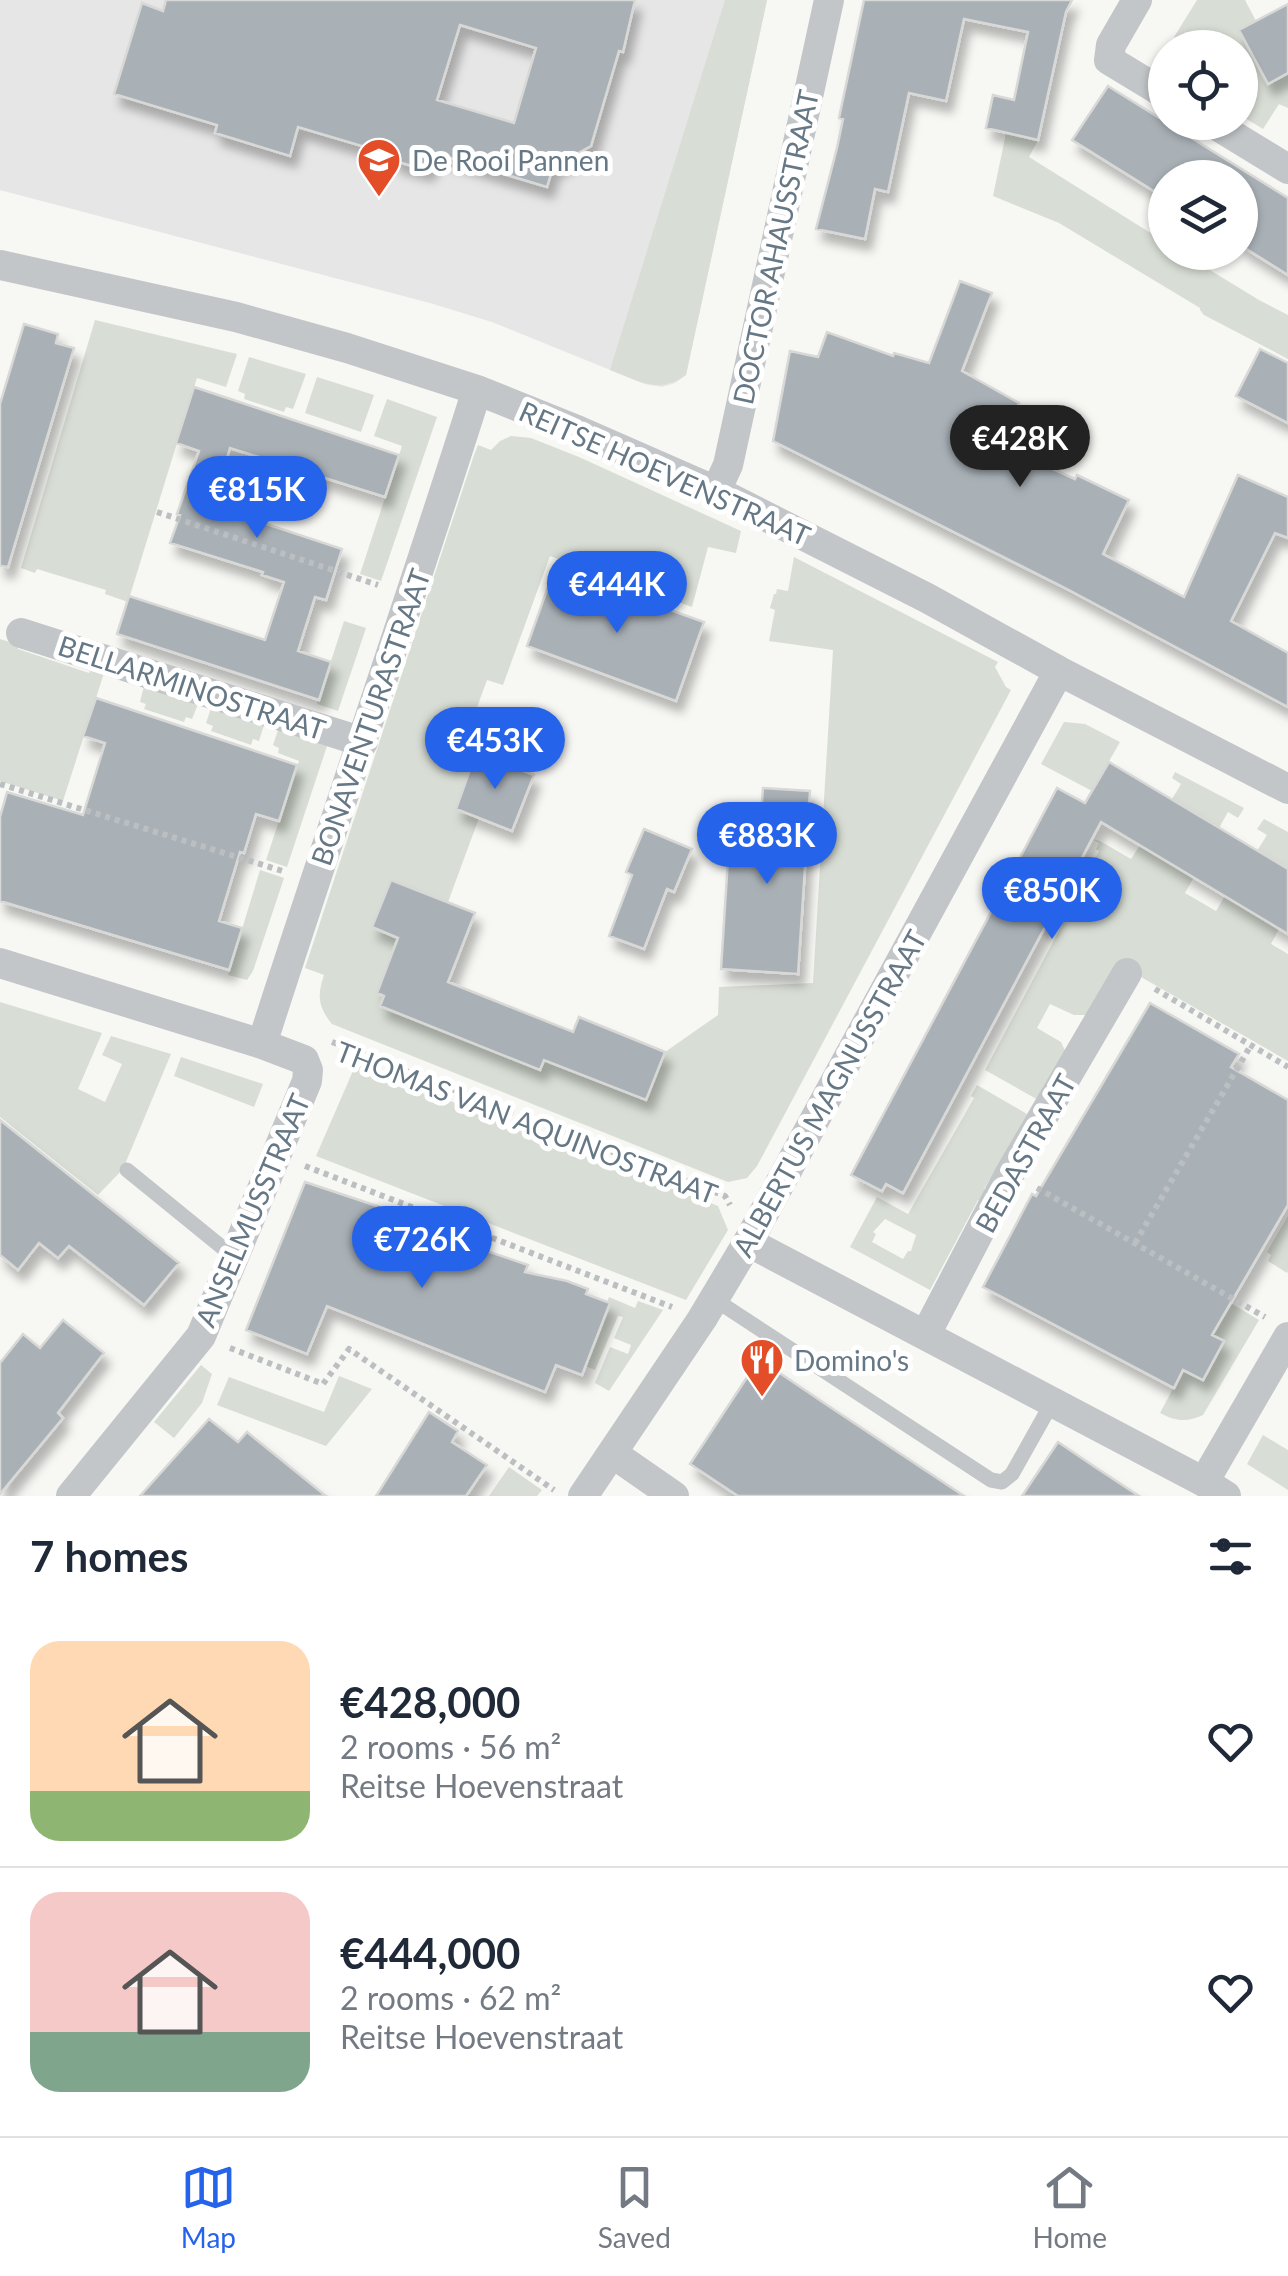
<!DOCTYPE html>
<html lang="en">
<head>
<meta charset="utf-8">
<style>
  body { margin:0; font-family:Lato,sans-serif; background:#f2f2f3; color:#1f2937; height:100vh; display:flex; flex-direction:column; font-size:38px; white-space:nowrap }
  * { box-sizing:border-box; margin:0 }
  p { font-size:32px; color:#747a83 }
  .icon { flex:none; width:55px; height:55px; fill:none; stroke:currentColor; stroke-width:2; stroke-linecap:round; stroke-linejoin:round }
  .map { position:relative; height:1496px; overflow:hidden }
  .drawer { display:flex; flex-direction:column; background:#fff; flex:1 }
  .drawer>* { flex:none }
  .controls { position:absolute; left:1148px; top:30px; display:grid; gap:20px }
  .controls a { display:grid; place-items:center; width:110px; height:110px; border-radius:50%; background:#fff; box-shadow:0 2px 8px #0004; font-size:50px }
  .price { position:absolute; translate:-50% -85px; padding:0 22px; border-radius:35px; background:#2563eb; color:#fff; font-size:32px; line-height:65px; filter:drop-shadow(0 2px 5px #0008) }
  .price::after { content:''; position:absolute; left:50%; top:60px; width:30px; height:22px; margin-left:-15px; background:inherit; clip-path:polygon(0 0,100% 0,50% 100%) }
  .price.active { background:#222; color:#fff }
  ul { padding:0; list-style:none }
  li { display:flex; align-items:center; gap:30px; height:250px; padding:0 30px }
  li+li { border-top:2px solid #e0e1e3 }
  li span { display:grid; place-items:center; flex:none; width:280px; height:200px; border-radius:30px; color:#555 }
  li>.icon { margin-inline-start:auto }
  span .icon { width:120px; height:120px; fill:#fffc; stroke-width:1 }
  li b { font-size:42px }
  h2 { display:flex; justify-content:space-between; align-items:center; height:120px; padding:0 30px; font-size:42px }
  .tabs { display:flex; justify-content:space-around; align-items:center; height:140px; border-top:2px solid #e0e1e3; background:#fff; font-size:28px; color:#747a83 }
  .tabs a { display:grid; justify-items:center; gap:5px }
  .tabs .active { color:#2563eb }
  .map>svg:first-child { display:block }
</style>
</head>
<body>
<div class="map">
<svg width="1288" height="1496" viewBox="0 0 1288 1496">
  <defs>
    <filter id="shadow"><feDropShadow dx="6" dy="11" stdDeviation="5" flood-color="#0004"/></filter>
  </defs>
  <rect width="100%" height="100%" fill="#f7f7f4"/>
  <path fill="#e5e6e5" d="M0,0H767L686,375L675,383L662,387L645,384L492,322L430,303L0,190Z"/>
  <path fill="#d8ded5" fill-rule="evenodd" d="M725,0H767L686,375C658,395 639,381 610,370Z
    M1197,0H1245L1256,21L1239,30L1268,84L1288,73V108L1279,104L1263,129L1240,115V48L1190,47L1174,37Z
    M1006,133L1038,140L1029,157L1165,242V252L1182,253L1259,300L1288,315V359L1204,315L1200,310V308L1059,223L993,196Z
    M95,320L237,354L226,387L197,378L128,602L105,594L106,590L37,569L35,573L21,568Z
    M249,357L306,374L293,409L286,407L284,412L244,399L245,394L238,391Z
    M317,377L374,395L361,432L305,413Z
    M387,399L437,417L381,581L360,574L402,446L374,436Z
    M511,436L531,438L579,457L741,531L736,553L708,547L692,607L550,556L503,685L487,680L472,721L486,726L456,809L479,818L448,902L391,880L372,927L398,938L377,993L384,996L380,1006L540,1070L544,1060L646,1100L665,1052L718,1015L719,987L813,983L833,650L769,641L775,610L770,608L774,594H776L777,589L788,591L794,557L998,662L995,667L1006,687L1011,690L757,1166L747,1178L728,1182L332,1024C318,1007 317,995 324,975L305,968L474,455L478,445L491,450L500,441Z
    M344,621L366,628L338,711L317,704Z
    M0,639L19,645L18,649L89,673L91,669L104,673L63,801L0,781Z
    M144,686L198,704L192,719L186,717L184,722L144,709L146,704L140,702Z
    M211,708L264,725L259,741L253,739L251,745L211,731L213,726L206,723Z
    M1064,722L1085,724L1120,742L1092,791L1041,764Z
    M278,730L327,746L287,867L266,860L299,761L278,753L279,748L273,745Z
    M1175,772L1244,808L1238,818L1228,812L1219,828L1172,799L1181,784L1172,778Z
    M1264,819L1288,832V869L1257,851L1267,835L1257,829Z
    M1092,839L1100,841L1131,859L1140,845L1194,877L1185,893L1216,911L1225,896L1279,929L1271,944L1288,954V1061L1120,965L1088,1015H1074L1050,1004L1037,1028L1061,1042L1066,1053L1040,1101L985,1070L1087,878L1085,877L1099,851L1096,849L1099,843Z
    M260,870L284,878L253,971L247,980L228,975Z
    M0,1002L102,1033L78,1089L105,1102L122,1064L102,1055L111,1036L171,1054L123,1169L98,1195L0,1117Z
    M181,1057L263,1084L254,1107L174,1076Z
    M356,1064L718,1206L728,1230L686,1300L316,1156Z
    M977,1085L1027,1114L984,1189L987,1192L983,1202L978,1200L930,1290L850,1247L877,1197L908,1214L974,1098L971,1096ZM885,1219L916,1235L911,1251H908L903,1259L872,1242L876,1234L873,1232Z
    M1288,1216V1271L1287,1273L1268,1261L1271,1255L1267,1252Z
    M609,1297L635,1308L638,1301L663,1310L609,1391L595,1383L610,1347L628,1354L631,1345L614,1338L623,1317L618,1316L595,1370L585,1366L610,1304L607,1302Z
    M1224,1299L1259,1320L1203,1415C1186,1423 1175,1421 1160,1413L1183,1370L1203,1380L1223,1342L1205,1332Z
    M201,1365L212,1374L202,1403L174,1438L154,1422Z
    M339,1376L372,1389L326,1446L217,1405L229,1377L324,1412Z
    M1263,1435L1288,1450V1490L1247,1464Z
    M509,1467L542,1490L537,1496H489Z"/>
  <path fill="#a9b1b7" stroke="#d8d8d6" stroke-width="2.5" fill-rule="evenodd" filter="url(#shadow)" d="M166,0H635L623,52L619,51L591,146L553,167L547,187L434,153L430,167L428,166L426,170L395,161L396,156L298,127L290,156L215,133L217,125L114,94L142,3L163,11ZM460,25L536,48L514,123L437,100Z
    M864,0H1072L1066,12L1038,140L986,128L993,95L1014,100L1028,32L964,19L946,101L909,93L888,192L875,189L865,239L816,229L837,148L843,119L839,118Z
    M1288,4V73L1268,84L1239,30Z
    M1108,86L1288,198V275L1240,245V178H1165V198L1072,140Z
    M960,281L992,293L962,371L1019,403L1001,436L1021,445L1017,453L1075,479L1077,475L1129,500L1103,554L1184,597L1238,475L1288,497V538L1275,533L1231,621L1288,653V707L1067,589L773,441L790,351L818,357L827,332L893,356L894,353L929,363Z
    M24,324L58,334L56,343L74,348L8,567L0,566V404Z
    M1260,349L1288,363V423L1236,396Z
    M194,387L399,455L385,497L230,448L212,506L342,549L326,600L315,597L298,651L331,662L319,700L117,634L129,596L265,640L284,582L262,575L263,572L170,543L180,515L177,514L199,451L176,443Z
    M572,575L704,622L676,701L527,646L549,584L567,590Z
    M96,698L297,765L279,821L256,814L244,853L240,852L219,921L242,928L229,970L0,901V817L7,792L83,815L105,743L83,736Z
    M476,753L534,775L512,831L456,809Z
    M1109,762L1288,869V934L1101,822L903,1193L886,1184L882,1191L851,1175L1057,788L1085,803Z
    M763,788L810,791L798,974L721,969L730,827L760,829Z
    M644,829L692,849L674,892L667,889L644,949L609,936L632,875L626,872Z
    M391,880L475,913L448,982L573,1032L579,1017L665,1052L646,1100L544,1060L540,1070L380,1006L384,996L377,993L398,938L372,927Z
    M1150,1003L1239,1054L1231,1067L1288,1100V1205L1212,1335L1224,1341L1203,1380L1183,1370L1174,1388L983,1287L1032,1194L1036,1196Z
    M0,1120L179,1263L144,1305L69,1246L58,1258L39,1243L18,1270L0,1255Z
    M305,1182L377,1206L467,1241L466,1244L528,1265L525,1272L567,1281L588,1289L586,1294L610,1303L582,1375L556,1365L545,1392L327,1306L307,1354L246,1330Z
    M63,1320L104,1353L58,1413L63,1418L0,1494V1363L23,1334L40,1348Z
    M759,1359L824,1403L964,1496H738L690,1464Z
    M429,1412L458,1431L452,1442L487,1465L466,1496H376Z
    M209,1419L238,1442L247,1432L326,1496H140Z
    M1058,1442L1095,1467L1139,1496H1022Z"/>
  <g fill="none" stroke-linecap="round" stroke-linejoin="round">
    <path stroke="#bcbfc1" stroke-width="6" stroke-dasharray="5 5" stroke-linecap="butt" d="M157,512L378,585
      M0,784L286,872
      M1155,989L1288,1067
      M332,1042L725,1196L730,1205
      M305,1166L672,1307
      M1037,1188L1265,1317
      M1135,1243L1251,1045
      M230,1348L323,1384L349,1349L554,1490"/>
    <path stroke="#c2c6c9" stroke-width="15" d="M127,1170L234,1257
      M714,1299L991,1480L1002,1482L1012,1474L1053,1401"/>
    <path stroke="#c2c6c9" stroke-width="30" d="M1137,0L1111,45L1109,60L1165,94
      M1211,122L1288,169
      M0,265L236,317L347,348L477,390L579,431L716,491L927,598L1059,671L1288,789
      M716,491L728,465L829,0
      M21,633L363,742
      M0,963L262,1044L304,1060L308,1070L307,1081L201,1336L71,1496
      M262,1044C332,825 408,609 477,390
      M748,1242L1204,1482L1226,1496
      M926,1334L1010,1173L1127,973
      M612,1453L674,1496
      M1204,1482L1288,1337
      M583,1496L702,1319L748,1242L1059,671"/>
  </g>
  <defs>
    <symbol id="university-pin" viewBox="-11 -11 22 30"><path d="M0 17L-7.5 6A9.5 9.5 0 1 1 7.5 6Z" fill="#e34e28" stroke="#fff"/><path d="M0-5L7-2L0 1L-7-2ZM-4 1L0 2.5L4 1V4Q0 6-4 4Z" fill="#fff"/></symbol>
    <symbol id="restaurant-pin" viewBox="-11 -11 22 30"><path d="M0 17L-7.5 6A9.5 9.5 0 1 1 7.5 6Z" fill="#e34e28" stroke="#fff"/><path d="M-5-6h1v4h1v-4h1v4h1v-4h1v5L-1.5 .5V6h-2V.5L-5-1ZM5-6V6H3V1.5H1.5Q1.5-4 5-6Z" fill="#fff"/></symbol>
  </defs>
  <g fill-rule="evenodd">
    <use href="#university-pin" x="354" y="135" width="50" height="68"/>
    <use href="#restaurant-pin" x="737" y="1335" width="50" height="68"/>
  </g>
  <g text-anchor="middle" dominant-baseline="central" stroke-width="10" stroke-linejoin="round" paint-order="stroke">
    <g font-size="28" fill="#667885" stroke="#fff" text-anchor="start">
      <text x="412" y="160">De Rooi Pannen</text>
      <text x="794" y="1360">Domino's</text>
    </g>
    <g font-size="28" fill="#667885" stroke="#fff">
      <text transform="translate(775 247) rotate(-78)">DOCTOR AHAUSSTRAAT</text>
      <text transform="translate(665 473) rotate(24)">REITSE HOEVENSTRAAT</text>
      <text transform="translate(192 687) rotate(18)">BELLARMINOSTRAAT</text>
      <text transform="translate(370 717) rotate(-71)">BONAVENTURASTRAAT</text>
      <text transform="translate(829 1093) rotate(-61)">ALBERTUS MAGNUSSTRAAT</text>
      <text transform="translate(527 1122) rotate(21)">THOMAS VAN AQUINOSTRAAT</text>
      <text transform="translate(1025 1153) rotate(-61)">BEDASTRAAT</text>
      <text transform="translate(252 1210) rotate(-67)">ANSELMUSSTRAAT</text>
    </g>
  </g>
</svg>
<div class="controls">
<a><svg class="icon" aria-label="locate" viewBox="0 0 24 24"><circle cx="12" cy="12" r="6"/><path d="M12 2v4M12 18v4M2 12h4M18 12h4"/></svg></a>
<a><svg class="icon" aria-label="layers" viewBox="0 0 24 24"><path d="M12 4l9 5-9 5-9-5zM3 14l9 5 9-5"/></svg></a>
</div>
<b class="price active" style="left:1020px;top:490px">€428K</b>
<b class="price" style="left:257px;top:541px">€815K</b>
<b class="price" style="left:617px;top:636px">€444K</b>
<b class="price" style="left:495px;top:792px">€453K</b>
<b class="price" style="left:767px;top:887px">€883K</b>
<b class="price" style="left:1052px;top:942px">€850K</b>
<b class="price" style="left:422px;top:1291px">€726K</b>
</div>
<section class="drawer">
<h2>7 homes<svg class="icon" aria-label="filters" viewBox="0 0 24 24"><path d="M4 7h16M4 17h16"/><circle cx="9" cy="7" r="2"/><circle cx="15" cy="17" r="2"/></svg></h2>
<ul>
<li><span style="background:linear-gradient(#ffd9b3 75%,#8fb573 0)"><svg class="icon" aria-label="home" viewBox="0 0 24 24"><path d="M3 11l9-7 9 7M6 9v11h12V9"/></svg></span><div><b>€428,000</b><p>2 rooms · 56 m²</p><p>Reitse Hoevenstraat</p></div><svg class="icon" aria-label="heart" viewBox="0 0 24 24"><path d="M12 20l-8-8c-3-5 5-10 8-4 3-6 11-1 8 4z"/></svg></li>
<li><span style="background:linear-gradient(#f6c9c9 70%,#7fa58c 0)"><svg class="icon" aria-label="home" viewBox="0 0 24 24"><path d="M3 11l9-7 9 7M6 9v11h12V9"/></svg></span><div><b>€444,000</b><p>2 rooms · 62 m²</p><p>Reitse Hoevenstraat</p></div><svg class="icon" aria-label="heart" viewBox="0 0 24 24"><path d="M12 20l-8-8c-3-5 5-10 8-4 3-6 11-1 8 4z"/></svg></li>
</ul>
</section>
<nav class="tabs">
<a class="active"><svg class="icon" aria-label="map" viewBox="0 0 24 24"><path d="M3 6l6-2 6 2 6-2v14l-6 2-6-2-6 2zM9 4v14M15 6v14"/></svg>Map</a>
<a><svg class="icon" aria-label="saved" viewBox="0 0 24 24"><path d="M7 4h10v16l-5-4-5 4z"/></svg>Saved</a>
<a><svg class="icon" aria-label="home" viewBox="0 0 24 24"><path d="M3 11l9-7 9 7M6 9v11h12V9"/></svg>Home</a>
</nav>
</body>
</html>
